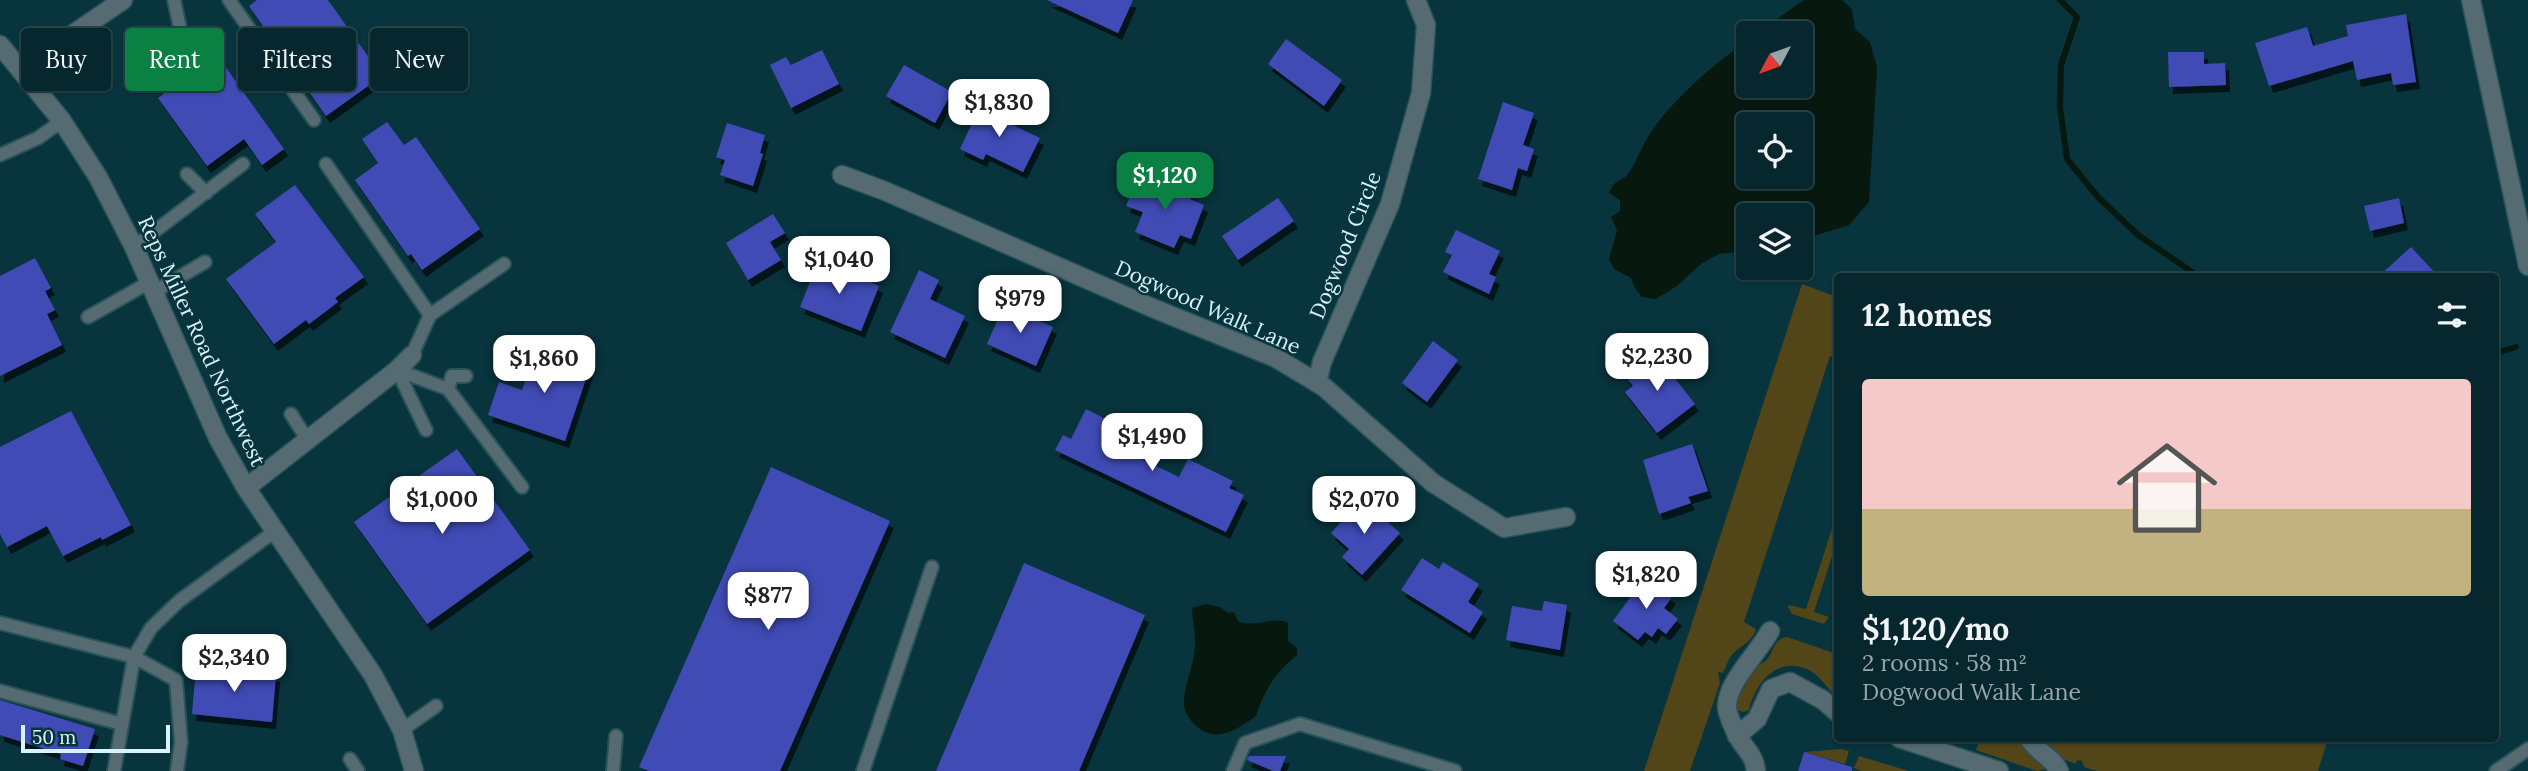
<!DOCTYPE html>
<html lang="en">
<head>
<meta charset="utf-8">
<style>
  body { margin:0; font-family:Lora,serif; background:#14333a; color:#f1f3f6; height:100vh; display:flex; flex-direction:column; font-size:26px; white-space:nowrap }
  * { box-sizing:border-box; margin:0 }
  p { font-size:23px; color:#98a5aa }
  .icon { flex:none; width:38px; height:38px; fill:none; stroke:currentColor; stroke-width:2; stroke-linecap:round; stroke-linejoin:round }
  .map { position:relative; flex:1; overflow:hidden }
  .sheet { position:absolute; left:1834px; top:273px; width:665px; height:469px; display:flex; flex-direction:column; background:#06272e; border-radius:7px; box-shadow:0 2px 5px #0004,0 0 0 2px #27444a }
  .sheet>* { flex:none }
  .guide { position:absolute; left:21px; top:28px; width:665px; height:63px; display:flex; gap:14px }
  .needle { width:46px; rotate:229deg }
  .tools { position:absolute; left:1736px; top:21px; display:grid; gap:14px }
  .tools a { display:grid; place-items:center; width:77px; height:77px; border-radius:7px; background:#06272e; box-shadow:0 2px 5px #0004,0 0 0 2px #27444a; font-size:35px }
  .scale { position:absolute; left:21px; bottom:18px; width:149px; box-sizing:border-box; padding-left:7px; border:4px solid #d8f3fa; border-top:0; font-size:19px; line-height:24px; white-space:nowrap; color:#d8f3fa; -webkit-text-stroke:5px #08343d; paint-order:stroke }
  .price { position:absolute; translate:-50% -60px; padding:0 16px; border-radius:14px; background:#fff; color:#222; font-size:23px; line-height:46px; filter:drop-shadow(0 2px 4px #0008) }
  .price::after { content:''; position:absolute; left:50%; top:42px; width:21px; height:16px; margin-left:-10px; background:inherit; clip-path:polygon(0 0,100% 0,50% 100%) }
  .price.selected { background:#0b8043; color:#fff }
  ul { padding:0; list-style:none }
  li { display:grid; align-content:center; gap:14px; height:371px; padding:0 28px }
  li span { display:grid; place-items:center; height:217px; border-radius:7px; color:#555 }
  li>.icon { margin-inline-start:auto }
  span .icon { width:126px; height:126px; fill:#fffc; stroke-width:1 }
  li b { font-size:30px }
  h2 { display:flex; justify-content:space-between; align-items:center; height:84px; padding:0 28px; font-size:30px }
  .chip { padding:0 24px; border-radius:7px; background:#06272e; box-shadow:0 2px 5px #0004,0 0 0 2px #27444a; font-size:24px; line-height:63px }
  .chip.selected { background:#0b8043; color:#fff }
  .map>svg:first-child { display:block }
</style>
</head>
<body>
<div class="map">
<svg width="2528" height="771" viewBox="0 0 2528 771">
  <defs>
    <filter id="shadow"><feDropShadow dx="4" dy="7" stdDeviation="0" flood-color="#0009"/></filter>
  </defs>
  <rect width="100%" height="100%" fill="#08343d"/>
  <path fill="#524518" d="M1802,284L1837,297V358L1830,356L1744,622L1756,629C1751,644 1740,645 1731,656C1728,660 1726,667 1723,673L1718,672L1720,683L1690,771H1644Z
    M1837,513V541L1814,612L1829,617L1824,624L1792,614L1788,607L1789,605L1806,609Z
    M1787,637L1837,654V698C1827,688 1818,672 1804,668C1774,658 1755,685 1749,710L1744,712L1738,710L1736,704L1743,686L1745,687L1748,672C1754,668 1763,664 1768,658C1775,648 1774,639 1787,637Z
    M1980,739H2018L2046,769L2037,771L1976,750Z
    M2037,739H2328L2318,771H2097L2084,767L2082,761L2077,760L2076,764L2065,760Z
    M1841,749L1849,751L1845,764L1804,752Z
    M1859,756L1909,771H1862L1854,768Z"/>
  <path fill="#07190e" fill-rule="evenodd" d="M1804,0H1842L1852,9L1855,29L1870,42L1877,67L1869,202L1849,225L1801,240V215H1748V251L1719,254L1702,263L1677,286L1656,299L1642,297L1635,288L1631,278L1614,269L1609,259L1617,230L1611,217L1620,211V200L1609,193C1616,177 1619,184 1627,175C1634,168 1643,143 1651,132C1675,97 1713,65 1748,40V86H1801V33H1757ZM1748,124H1801V177H1748Z
    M1206,604L1220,607L1228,613L1234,612L1238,621C1255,629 1272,615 1288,623V641L1297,648V655C1276,672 1264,690 1256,716C1237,730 1214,745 1194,724C1187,717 1183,709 1184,699C1186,680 1196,660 1195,640C1195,629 1192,619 1192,608Z"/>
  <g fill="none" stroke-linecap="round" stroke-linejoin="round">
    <path stroke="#07190e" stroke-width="6" d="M2060,0L2077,17L2061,65L2060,107L2067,159L2097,196L2138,235L2198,276
      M2496,353L2516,347"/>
  </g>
  <path fill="#414bb5" filter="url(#shadow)" d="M257,0H328L382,76L326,116L249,6Z
    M1047,0H1133L1118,33Z
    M2406,14L2416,82L2393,85L2391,73L2357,80L2353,61L2269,86L2255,43L2307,27L2313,46L2348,36L2346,25Z
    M1286,39L1342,80L1324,106L1268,64Z
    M822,50L839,84L791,108L770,65L786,57L791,65Z
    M2168,52H2204V64L2225,63L2226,85L2169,87Z
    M217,55L284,149L262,165L244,139L207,166L158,98Z
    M904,65L952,92L935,123L886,96Z
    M982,102L1000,110L996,117L1040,138L1023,172L986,154L983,160L960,149Z
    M1503,102L1534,113L1523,145L1534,149L1527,171L1518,168L1512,190L1478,179Z
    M387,122L404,145L416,137L480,229L422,270L411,254L408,256L355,180L378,163L362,139Z
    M727,123L765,135L760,153L763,154L753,186L720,175L725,160L716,157Z
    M1157,179L1192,193L1190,199L1204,205L1191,239L1180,235L1174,248L1135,232L1143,212L1126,206L1135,183L1153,190Z
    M295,185L364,277L335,298L338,302L309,324L306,320L274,344L226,279L276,242L255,214Z
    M1278,198L1294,221L1238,260L1222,236Z
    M2399,198L2404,223L2370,231L2364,206Z
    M773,214L785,233L770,242L781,260L748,280L726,243Z
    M1456,230L1500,251L1489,274L1496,277L1489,294L1443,272L1452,255L1445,252Z
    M2411,247L2438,276H2379Z
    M35,258L51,288L45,291L55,310L47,314L62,345L0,376V276Z
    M819,259L879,286L861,331L800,307Z
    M919,270L939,280L930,299L965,316L945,358L890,332Z
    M1004,305L1053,327L1036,366L987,344Z
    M1433,341L1458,360L1427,402L1402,383Z
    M537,346L591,364L565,441L488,415L499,382L522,390Z
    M1655,353L1695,404L1657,433L1625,392L1633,386L1625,376Z
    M1086,409L1117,425L1115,428L1133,436L1125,451L1179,477L1188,459L1233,481L1229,488L1244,495L1226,532L1055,450L1063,435L1071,439Z
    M71,411L131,525L102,540L101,537L63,556L47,526L7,547L0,534V447Z
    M1692,444L1708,491L1688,497L1691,503L1659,514L1643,460Z
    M457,449L530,550L427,624L354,522Z
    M771,467L890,521L780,771H649L639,767Z
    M1362,499L1400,533L1362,575L1342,557L1349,549L1331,533Z
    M1422,558L1439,569L1443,562L1479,584L1468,602L1483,612L1470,633L1401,590Z
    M1024,563L1145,615L1079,771H936Z
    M1645,577L1672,597L1664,608L1678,619L1666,634L1658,628L1652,637L1645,632L1638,640L1613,621Z
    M1544,601L1567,605L1560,650L1506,640L1512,606L1542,611Z
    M196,667L276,675L272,722L192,714Z
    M0,700L95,729L83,766L60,759L61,754L0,735Z
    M1804,752L1852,767V771H1798Z
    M1249,756H1286L1280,771H1273L1247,760Z"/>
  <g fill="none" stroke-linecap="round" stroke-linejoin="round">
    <defs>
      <path id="lane" d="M174,0L181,32
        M229,0L314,120
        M0,155L38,138L62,121
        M326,164L430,315
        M187,174L206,193
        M134,247L243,164
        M154,292L205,262
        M88,317L150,282
        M412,355L430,315L504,264
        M397,370L448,389L522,487
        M397,370L426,430
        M448,389L452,376H466
        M291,414L307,439
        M0,623L134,657L176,680L181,742L177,771
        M0,691L122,724
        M402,730L436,706
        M350,759L358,771
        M114,771L134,657L151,628L179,601L275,531
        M613,771L616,736
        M863,771L932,567
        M1233,771L1245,743L1300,724L1455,771
        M2496,771L2528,749"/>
      <path id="street" d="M2471,0L2528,266
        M0,45L62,121L98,177L134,247L218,438L246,488L373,675L402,730L414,771
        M22,69L123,0
        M842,175L885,191L1155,309L1276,358L1324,387L1433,483L1504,528L1566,517
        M1317,383L1322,362L1390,204L1421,93L1426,25L1416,0
        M246,488L397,370L412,355
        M1737,736L1757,719L1771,689L1790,682L1823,700L1838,713
        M1899,738L1999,771
        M2029,738C2036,752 2053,757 2059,771
        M1756,771C1754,753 1743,748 1736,733C1733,726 1727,714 1727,707C1726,683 1759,652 1770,631"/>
    </defs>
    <use href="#lane" stroke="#29535b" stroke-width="16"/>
    <use href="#street" stroke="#29535b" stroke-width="21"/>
    <use href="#lane" stroke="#566b71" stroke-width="12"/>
    <use href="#street" stroke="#566b71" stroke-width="18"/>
  </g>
  <g text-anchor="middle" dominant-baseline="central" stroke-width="5" stroke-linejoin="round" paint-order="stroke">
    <g font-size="21" fill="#d8f3fa" stroke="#08343d">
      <text transform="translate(1345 245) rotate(-68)">Dogwood Circle</text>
      <text transform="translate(1208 307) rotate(24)">Dogwood Walk Lane</text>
      <text transform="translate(202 341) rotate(65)">Reps Miller Road Northwest</text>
    </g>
  </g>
</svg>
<div class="tools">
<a><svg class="needle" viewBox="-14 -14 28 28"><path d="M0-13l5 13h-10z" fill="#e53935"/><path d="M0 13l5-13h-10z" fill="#98a5aa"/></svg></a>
<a><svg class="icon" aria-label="locate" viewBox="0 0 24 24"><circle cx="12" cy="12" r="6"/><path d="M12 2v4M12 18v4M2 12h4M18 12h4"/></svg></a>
<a><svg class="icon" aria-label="layers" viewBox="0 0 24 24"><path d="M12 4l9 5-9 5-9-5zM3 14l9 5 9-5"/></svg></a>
</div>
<div class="scale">50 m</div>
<b class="price" style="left:999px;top:139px">$1,830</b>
<b class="price selected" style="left:1165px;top:212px">$1,120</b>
<b class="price" style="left:839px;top:296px">$1,040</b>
<b class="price" style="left:1020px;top:335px">$979</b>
<b class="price" style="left:1657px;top:393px">$2,230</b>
<b class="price" style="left:544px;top:395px">$1,860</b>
<b class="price" style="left:1152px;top:473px">$1,490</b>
<b class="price" style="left:442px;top:536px">$1,000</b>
<b class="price" style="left:1364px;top:536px">$2,070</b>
<b class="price" style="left:1646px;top:611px">$1,820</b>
<b class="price" style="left:768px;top:632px">$877</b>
<b class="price" style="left:234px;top:694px">$2,340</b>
<div class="guide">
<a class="chip">Buy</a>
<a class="chip selected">Rent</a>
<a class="chip">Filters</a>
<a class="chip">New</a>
</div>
<section class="sheet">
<h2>12 homes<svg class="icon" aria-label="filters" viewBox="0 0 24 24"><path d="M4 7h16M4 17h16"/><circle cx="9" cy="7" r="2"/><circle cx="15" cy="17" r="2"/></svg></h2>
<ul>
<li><span style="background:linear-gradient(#f6c9c9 60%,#c2b280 0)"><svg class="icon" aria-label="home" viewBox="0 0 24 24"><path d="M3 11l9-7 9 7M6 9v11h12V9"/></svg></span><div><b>$1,120/mo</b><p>2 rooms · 58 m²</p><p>Dogwood Walk Lane</p></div></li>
</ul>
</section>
</div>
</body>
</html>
